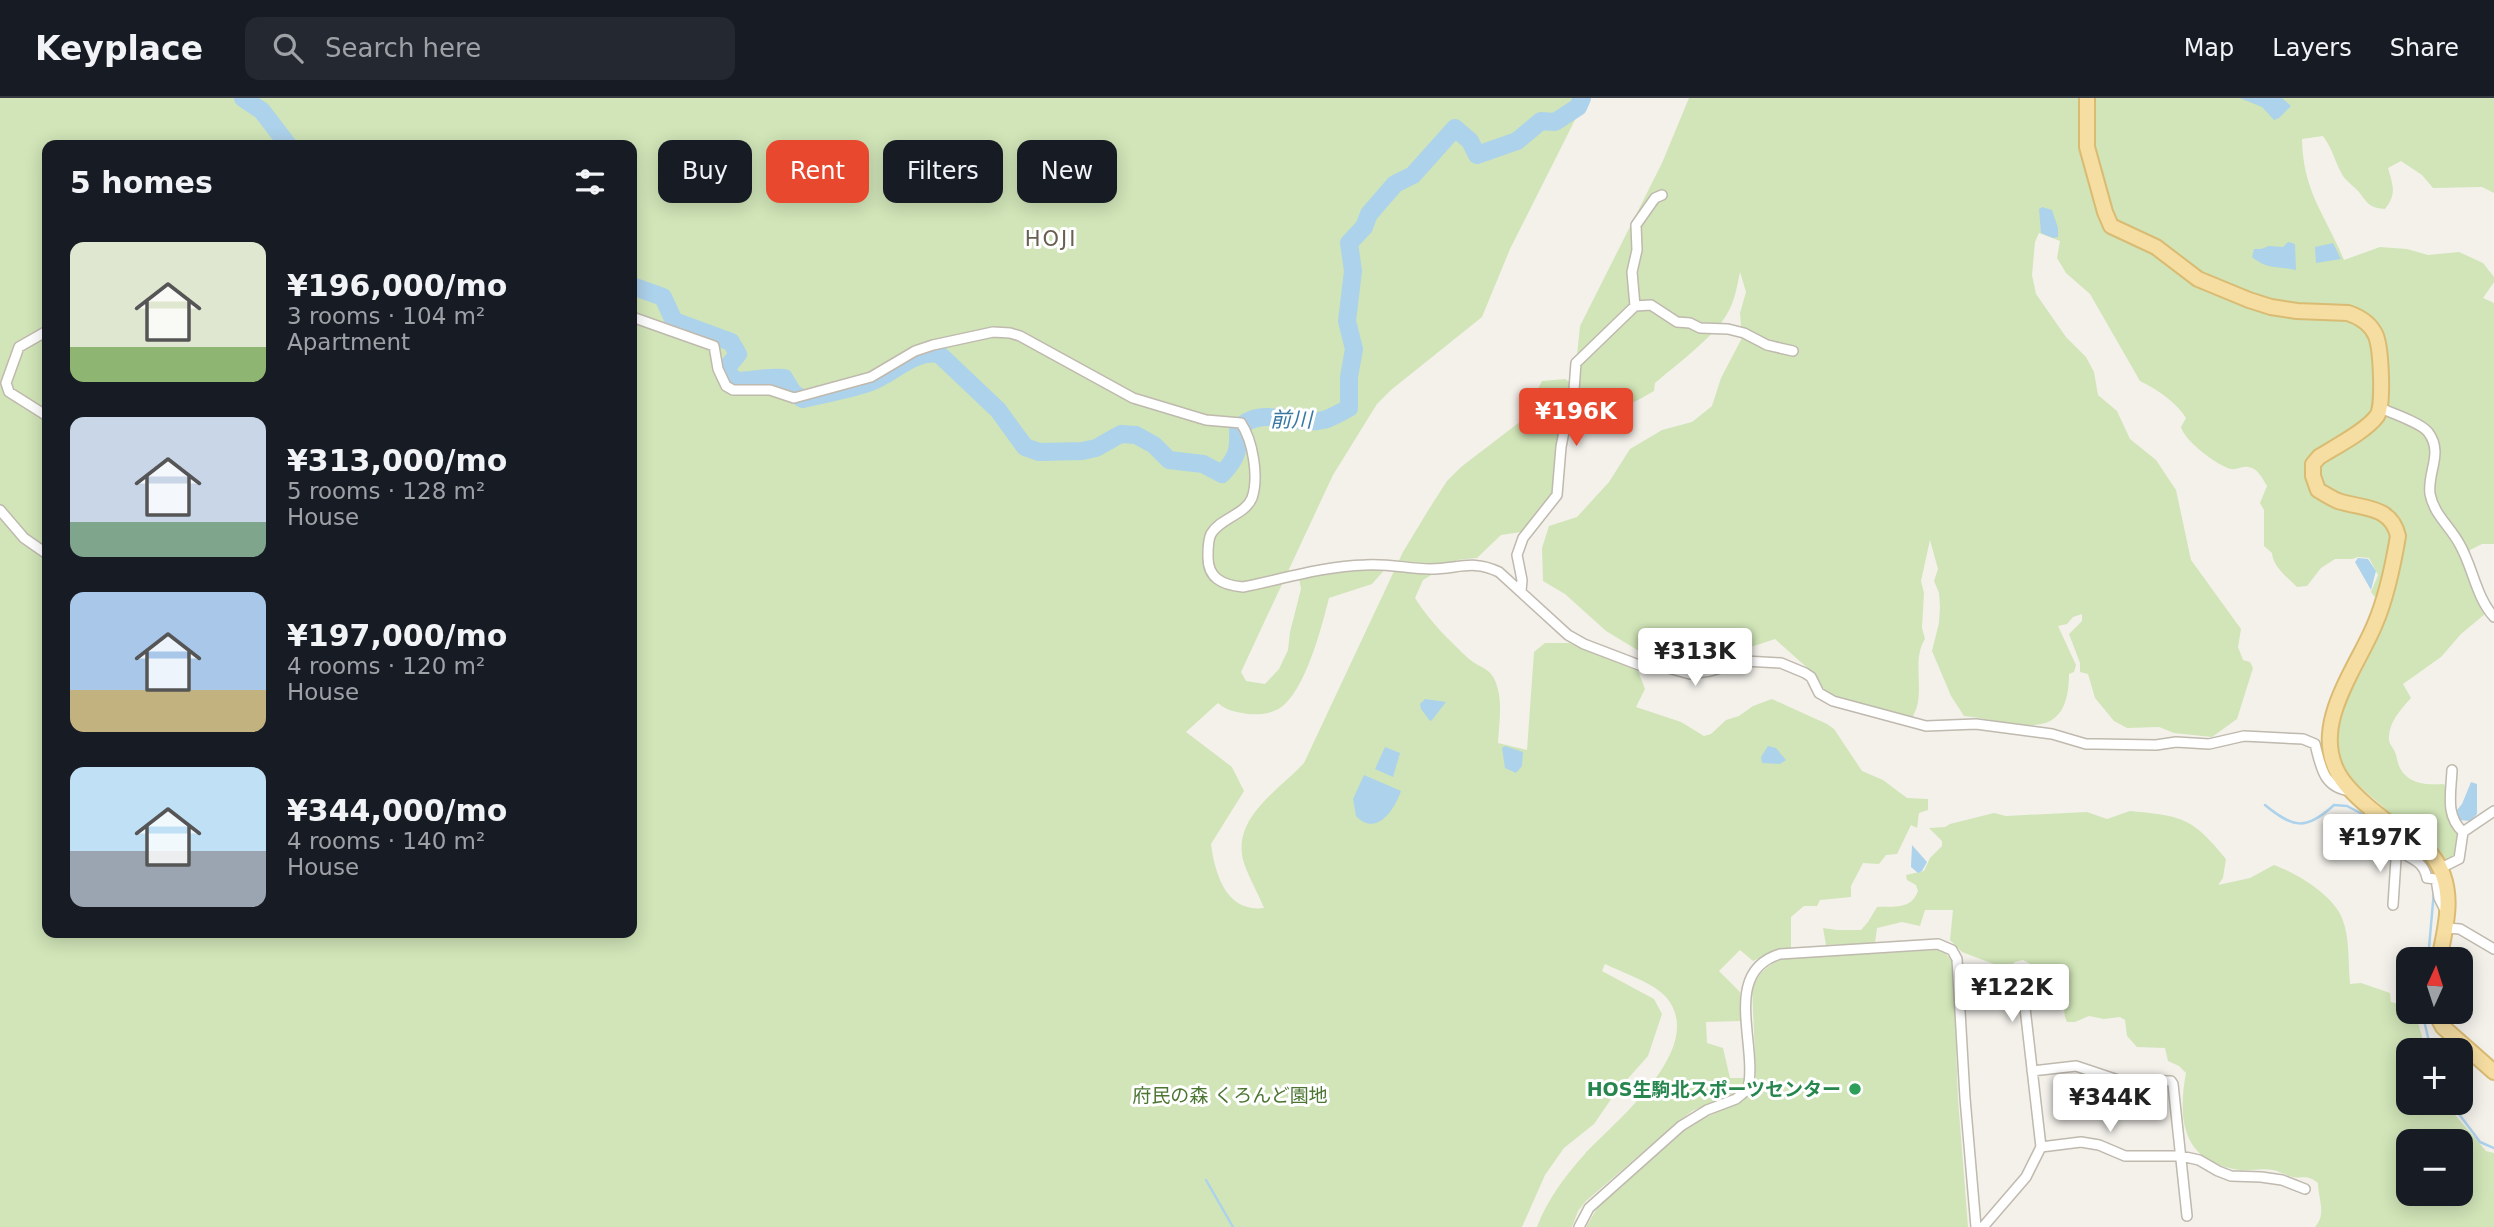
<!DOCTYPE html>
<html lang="en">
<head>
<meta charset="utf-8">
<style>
  body { margin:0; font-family:"DejaVu Sans","Noto Sans JP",sans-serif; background:#242831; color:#f1f3f6; height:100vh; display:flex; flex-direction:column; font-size:26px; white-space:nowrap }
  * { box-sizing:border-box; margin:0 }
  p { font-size:23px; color:#9ea1a6 }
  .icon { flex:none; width:38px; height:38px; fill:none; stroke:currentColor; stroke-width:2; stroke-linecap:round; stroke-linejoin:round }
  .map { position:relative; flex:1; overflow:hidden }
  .sheet { position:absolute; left:42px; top:42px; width:595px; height:798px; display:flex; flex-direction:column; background:#171b24; border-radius:14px; box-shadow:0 4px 18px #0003 }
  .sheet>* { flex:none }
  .hud { position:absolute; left:658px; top:42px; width:665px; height:63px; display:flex; gap:14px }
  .needle { width:46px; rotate:3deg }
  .controls { position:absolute; left:2396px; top:849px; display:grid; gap:14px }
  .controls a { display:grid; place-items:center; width:77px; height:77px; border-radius:14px; background:#171b24; box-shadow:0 4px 18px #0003; font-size:35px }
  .price { position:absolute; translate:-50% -60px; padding:0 16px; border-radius:7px; background:#fff; color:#222; font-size:23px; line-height:46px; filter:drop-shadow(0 2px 4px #0008) }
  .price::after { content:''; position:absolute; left:50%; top:42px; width:21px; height:16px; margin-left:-10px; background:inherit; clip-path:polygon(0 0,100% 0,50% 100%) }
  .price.active { background:#e8492e; color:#fff }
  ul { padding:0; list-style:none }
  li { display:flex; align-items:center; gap:21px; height:175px; padding:0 28px }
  li span { display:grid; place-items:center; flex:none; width:196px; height:140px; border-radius:14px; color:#555 }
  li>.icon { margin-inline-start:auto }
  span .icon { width:84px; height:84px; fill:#fffc; stroke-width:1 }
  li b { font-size:30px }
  h2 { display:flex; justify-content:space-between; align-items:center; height:84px; padding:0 28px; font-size:30px }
  .chip { padding:0 24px; border-radius:14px; background:#171b24; box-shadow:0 4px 18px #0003; font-size:24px; line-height:63px }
  .chip.active { background:#e8492e; color:#fff }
  header { display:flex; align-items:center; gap:42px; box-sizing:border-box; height:98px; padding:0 35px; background:#171b24; border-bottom:2px solid #363941 }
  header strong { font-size:33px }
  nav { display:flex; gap:38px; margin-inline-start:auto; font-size:24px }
  .search { width:490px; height:63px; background:#242831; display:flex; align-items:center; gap:18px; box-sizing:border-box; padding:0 24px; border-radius:14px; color:#9ea1a6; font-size:26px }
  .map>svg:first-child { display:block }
</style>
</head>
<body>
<header>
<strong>Keyplace</strong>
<div class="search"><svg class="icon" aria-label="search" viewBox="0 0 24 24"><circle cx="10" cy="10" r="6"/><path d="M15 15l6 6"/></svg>Search here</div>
<nav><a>Map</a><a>Layers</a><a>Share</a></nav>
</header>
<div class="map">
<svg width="2494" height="1129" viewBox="0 0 2494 1129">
  <rect width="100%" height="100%" fill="#f4f1eb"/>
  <path fill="#d1e5b8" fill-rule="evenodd" d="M0,0H1586L1510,151L1482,219L1391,292L1377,306L1333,377L1241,574L1246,583L1265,586L1279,571L1288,552L1290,534L1301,491L1299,480L1336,473L1387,469L1372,486L1329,500C1322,528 1305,594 1280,610C1270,616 1260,617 1248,616C1236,614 1227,613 1218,605L1186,634L1232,669L1244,693L1211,746C1215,777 1227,815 1264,810C1258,795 1249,780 1244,765C1230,721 1279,692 1304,665L1403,454L1429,411L1447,383L1461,369L1521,323L1542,283L1565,281L1573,286L1556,391L1548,406L1521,434L1501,437L1477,460L1457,462L1423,482L1415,500C1430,524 1449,542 1469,561C1480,570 1491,570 1496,585C1503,603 1499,626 1498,645L1527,652L1534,554L1545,545H1569L1638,573L1645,591L1636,609L1681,624L1704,638L1711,636L1726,622L1739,618L1753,608L1772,601L1827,626L1834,631L1862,673L1883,682L1907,700L1928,701V712L1919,715L1917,730L1911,727L1897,756L1886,757L1879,766L1863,765L1851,788V799L1820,802L1817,808H1804L1791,819V850L1779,851L1753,863L1740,852L1719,873L1740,894L1741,923L1706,924L1707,945L1723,950L1730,980H1744L1742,990L1735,995L1692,1013L1678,1024L1586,1103L1578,1113L1572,1129H1537C1547,1102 1565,1078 1584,1057C1614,1024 1709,950 1666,899C1654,885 1621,874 1605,866L1602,873L1654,901L1662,916L1648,958L1616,994L1594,1026L1564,1050L1545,1077L1522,1129H0ZM47,47H632V835H47Z
    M1689,0H2494V95L2482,89L2433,90L2422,77L2401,63L2388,70C2393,87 2397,96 2385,111C2370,110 2368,106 2359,94C2354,88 2348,85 2343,78C2335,65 2333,51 2323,38L2302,41C2303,94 2325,116 2344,162L2380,149L2407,151L2428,157L2459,154L2483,165L2494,179V184L2483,200L2494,205V446H2482L2470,452L2467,473L2485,516L2461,536L2441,559L2403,586L2411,600C2401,611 2390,623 2389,638C2388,645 2392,648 2395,654C2397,658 2397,665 2400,670C2409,687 2428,687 2444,686C2455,708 2439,717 2461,738L2458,759L2446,764L2356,685L2340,666L2336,646L2340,617L2378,540L2390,509L2374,498L2371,494L2378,477L2369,460L2358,459L2352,461H2335L2321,470L2307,488L2297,489C2287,479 2273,469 2272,455L2264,448V412L2260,405L2267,388C2262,380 2258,370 2248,369C2243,368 2236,372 2231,371C2217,368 2184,342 2181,329L2186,320C2176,304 2158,292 2140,283L2090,196L2066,175L2057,160L2060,143L2039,135L2035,144L2032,177L2036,196L2066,239L2086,259L2094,274L2098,297L2117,313L2130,341L2156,362L2176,392L2191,462L2241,531L2238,549L2243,562L2250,564L2253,570L2237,621L2212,639L2174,635L2159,629L2127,630L2114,623L2095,600L2088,576L2080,574V565L2069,536L2082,523V516L2073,519L2067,526L2058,528L2076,567L2074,574L2069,576C2069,652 2012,622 1964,618L1951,598L1932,553L1939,525L1940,508L1939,495L1934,483L1938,471L1930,442L1921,483L1924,495L1922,530L1925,541C1910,564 1928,598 1911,621L1829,598L1812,574L1775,541L1742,552L1729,563L1708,571L1679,570L1644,556L1606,533L1565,496L1543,483L1542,450L1549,428L1577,419L1609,384L1630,351L1662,332L1692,324L1712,308L1721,280L1742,240L1740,215L1746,194L1740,174C1737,188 1735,203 1727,216C1716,237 1675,268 1655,285L1654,293C1625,310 1608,319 1578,298L1577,257L1580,228L1662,65Z
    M2130,713C2182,718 2192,719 2226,761L2223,780L2218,787L2250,780L2274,767C2296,775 2333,797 2342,820C2350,839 2348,865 2350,886L2361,885L2390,895L2391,904L2406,908L2408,914H2415L2426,952H2408V1004L2445,1005L2486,1053L2494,1055V1129H2315C2327,1116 2318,1101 2318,1085C2306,1076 2305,1081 2293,1079C2286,1078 2280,1073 2273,1072C2262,1070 2251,1073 2240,1072C2183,1065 2177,1023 2186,975L2179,968L2168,963L2165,950L2137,949L2127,938L2125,922L2120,919L2104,921L2089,918L2075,924H2067C2061,912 2067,904 2063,892L2039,893L2036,889L2029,887L2034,878V868L2023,862L2015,864L2007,871L1962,854L1950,842L1953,812H1925L1920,828L1902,824L1877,830L1875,845L1826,847L1823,830L1837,832H1861L1868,824L1877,809C1894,808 1911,812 1918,793L1916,787L1907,782L1906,777L1924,773L1930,760L1942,748V743L1929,730L1945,729L1950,726L1994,715L2006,718L2087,714L2107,721ZM2460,1043V1096H2408V1043Z
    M1937,852L1944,853L1953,865L1958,1001L1968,1129H1586L1599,1107L1691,1026L1742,1003L1755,988L1756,981L1752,889C1759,875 1767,868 1781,861Z"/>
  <path fill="#add2eb" d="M2240,0H2282L2291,8L2279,20L2274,22L2262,9Z
    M2042,109L2052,112L2058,130V139L2053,140L2041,135L2039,111Z
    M2288,144L2295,146L2296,172C2278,168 2268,172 2252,159L2254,151H2261L2269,148L2283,149Z
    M2333,145L2341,161L2316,165L2315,149Z
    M2358,460L2368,461L2376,473L2371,492L2355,464Z
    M1425,601L1446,604L1432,622L1430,623L1421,611L1420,606Z
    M1505,648L1523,654L1522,668L1516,675L1505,670L1502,650Z
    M1768,648L1776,650L1786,662L1780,666L1762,665L1761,659Z
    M1385,649L1400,655L1393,679L1375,671Z
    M1364,677L1401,693C1394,713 1376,739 1356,718L1353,701Z
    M2471,684L2477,686V716L2471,723L2457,722V712L2462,706Z
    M1912,747L1927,764L1922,773L1918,775L1911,769Z"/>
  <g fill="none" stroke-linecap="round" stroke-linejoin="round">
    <path stroke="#add2eb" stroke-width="2.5" d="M2265,707C2293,730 2306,733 2334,707L2347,708L2366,718
      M2403,751C2418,756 2425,763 2434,775L2433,780
      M2428,861L2434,793
      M2422,914L2431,952
      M2450,1004L2480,1044L2494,1050
      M1206,1082L1233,1129"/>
    <path stroke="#add2eb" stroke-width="18" d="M243,0L262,13L288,47
      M632,188L663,199L674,223L731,244L738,256L725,272L736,283C753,283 767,278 784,280L793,295L803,301C825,296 847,292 868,285C893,277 911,252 939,256L998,312L1025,349L1039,354L1082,353L1096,350L1121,336L1136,337L1154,347L1169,362L1203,366L1222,376C1237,360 1239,353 1238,331C1261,306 1295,329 1323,322C1332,320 1341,314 1349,310V279L1354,251L1347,223L1353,173L1349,145L1364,129L1369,116L1395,86L1413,77L1455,30L1470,43L1477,57L1517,43L1541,23L1555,24L1578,9L1582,0"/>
    <defs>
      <path id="street" d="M1635,208L1632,174L1637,152L1636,127L1655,100L1662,97
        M632,219L714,248L718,271L726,288L733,292H770L794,300L871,279L915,253L933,247L993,234L1010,235L1020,238L1133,300L1206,322L1241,325C1253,343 1259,379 1252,400C1245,417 1220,420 1211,436C1208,442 1208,450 1208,457C1207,480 1222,487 1243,489C1283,481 1324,468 1365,467C1387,465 1409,471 1430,471C1458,471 1472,461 1499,474L1568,537L1584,546L1639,567L1661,568L1690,576L1710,573L1745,563L1781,565L1805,575L1811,579L1819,595L1833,603L1926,628L1976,626L2052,636L2086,646H2096L2156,647L2176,644L2209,646L2244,638L2303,641L2315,646C2321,669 2323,690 2351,693
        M47,233L19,249L6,285L9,294L47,318
        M2380,310C2392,315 2421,325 2428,334C2444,355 2427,374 2430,396C2434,417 2451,429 2460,447C2473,470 2476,499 2494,519
        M0,412L24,440L47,456
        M1521,493L1522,482L1517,457L1523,440L1557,397L1561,349L1566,323L1573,305L1576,265L1635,208L1651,207L1677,224L1690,225L1700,230L1728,231L1744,235L1767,247L1793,253
        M2367,720C2380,730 2384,739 2394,749C2407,761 2423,760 2427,780L2436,781L2439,800L2446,814
        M2463,734L2494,713
        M2441,770L2459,761L2463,734C2445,717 2451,696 2452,672
        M2393,807L2396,761L2400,754
        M2446,830L2460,831L2494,851
        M2032,973L2076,968L2118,982L2171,983L2173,986L2187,1118
        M2041,1049L2081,1044L2099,1047L2125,1058H2181L2199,1062L2218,1073L2231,1078L2261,1079L2282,1082L2305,1091
        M1579,1129L1589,1110L1681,1028L1707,1012L1736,1001L1748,991C1758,946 1721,874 1780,856L1938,846L1952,852L1957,861L1965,1000L1976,1129
        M1983,1129L2026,1079L2041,1049L2021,875"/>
      <path id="primary" d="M2087,0V49L2105,114L2111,128L2156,149L2198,181L2249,202L2271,209L2297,213L2348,215C2360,219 2371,226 2376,238C2381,251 2384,308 2377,318C2366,333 2335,349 2319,359L2313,366V378L2318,392C2325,396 2331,400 2338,403C2362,411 2391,407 2398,438C2393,468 2387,498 2375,526C2357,570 2311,626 2338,675C2352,702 2405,736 2430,755C2457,786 2447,825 2439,861
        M2435,914L2443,929L2494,974"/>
    </defs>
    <use href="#street" stroke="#bfb9ae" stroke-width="12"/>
    <use href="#primary" stroke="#dabb73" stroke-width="18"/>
    <use href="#street" stroke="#fff" stroke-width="9"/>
    <use href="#primary" stroke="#f6dea2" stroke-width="14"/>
  </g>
  <circle fill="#2e9e5b" stroke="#fff" stroke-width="2.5" cx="1855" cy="991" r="7"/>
  <g text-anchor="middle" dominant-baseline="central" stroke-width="6" stroke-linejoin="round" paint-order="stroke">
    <g font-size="19" font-weight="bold" fill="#27864d" stroke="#fff" text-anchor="end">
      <text x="1841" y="991">HOS生駒北スポーツセンター</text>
    </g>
    <g font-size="19" fill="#4b7531" stroke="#fff">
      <text x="1230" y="997">府民の森 くろんど園地</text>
    </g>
    <g font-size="21" letter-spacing="2" fill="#6a6051" stroke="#fff">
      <text x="1051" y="141">HOJI</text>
    </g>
    <g font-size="21" font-style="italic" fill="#3978a3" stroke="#fff">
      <text x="1291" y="322">前川</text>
    </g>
  </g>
</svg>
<div class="controls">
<a><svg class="needle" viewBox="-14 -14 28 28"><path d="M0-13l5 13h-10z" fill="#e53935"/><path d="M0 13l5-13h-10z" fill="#9ea1a6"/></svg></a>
<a>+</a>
<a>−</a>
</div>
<b class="price active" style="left:1576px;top:350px">¥196K</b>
<b class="price" style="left:1695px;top:590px">¥313K</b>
<b class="price" style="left:2380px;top:776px">¥197K</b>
<b class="price" style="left:2012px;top:926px">¥122K</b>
<b class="price" style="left:2110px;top:1036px">¥344K</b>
<div class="hud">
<a class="chip">Buy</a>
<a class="chip active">Rent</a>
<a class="chip">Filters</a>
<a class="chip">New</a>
</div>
<section class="sheet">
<h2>5 homes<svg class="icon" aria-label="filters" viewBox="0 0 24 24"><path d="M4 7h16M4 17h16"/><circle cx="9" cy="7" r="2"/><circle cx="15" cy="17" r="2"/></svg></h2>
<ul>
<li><span style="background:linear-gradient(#dfe7d0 75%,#8fb573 0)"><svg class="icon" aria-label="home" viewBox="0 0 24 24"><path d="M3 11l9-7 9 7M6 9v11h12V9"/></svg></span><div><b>¥196,000/mo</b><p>3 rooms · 104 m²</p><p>Apartment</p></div></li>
<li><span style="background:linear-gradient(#c9d6e8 75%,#7fa58c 0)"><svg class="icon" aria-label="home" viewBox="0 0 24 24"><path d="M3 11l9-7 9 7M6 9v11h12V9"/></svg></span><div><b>¥313,000/mo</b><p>5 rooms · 128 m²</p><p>House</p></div></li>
<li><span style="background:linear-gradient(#a9c7e8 70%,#c2b280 0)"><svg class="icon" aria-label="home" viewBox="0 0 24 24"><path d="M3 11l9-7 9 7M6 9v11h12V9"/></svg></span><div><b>¥197,000/mo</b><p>4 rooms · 120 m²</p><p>House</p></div></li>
<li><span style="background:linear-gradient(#bfe0f5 60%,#9aa5b1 0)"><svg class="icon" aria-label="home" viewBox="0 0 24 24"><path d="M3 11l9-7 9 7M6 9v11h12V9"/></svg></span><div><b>¥344,000/mo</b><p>4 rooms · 140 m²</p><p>House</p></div></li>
</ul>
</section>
</div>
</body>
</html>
